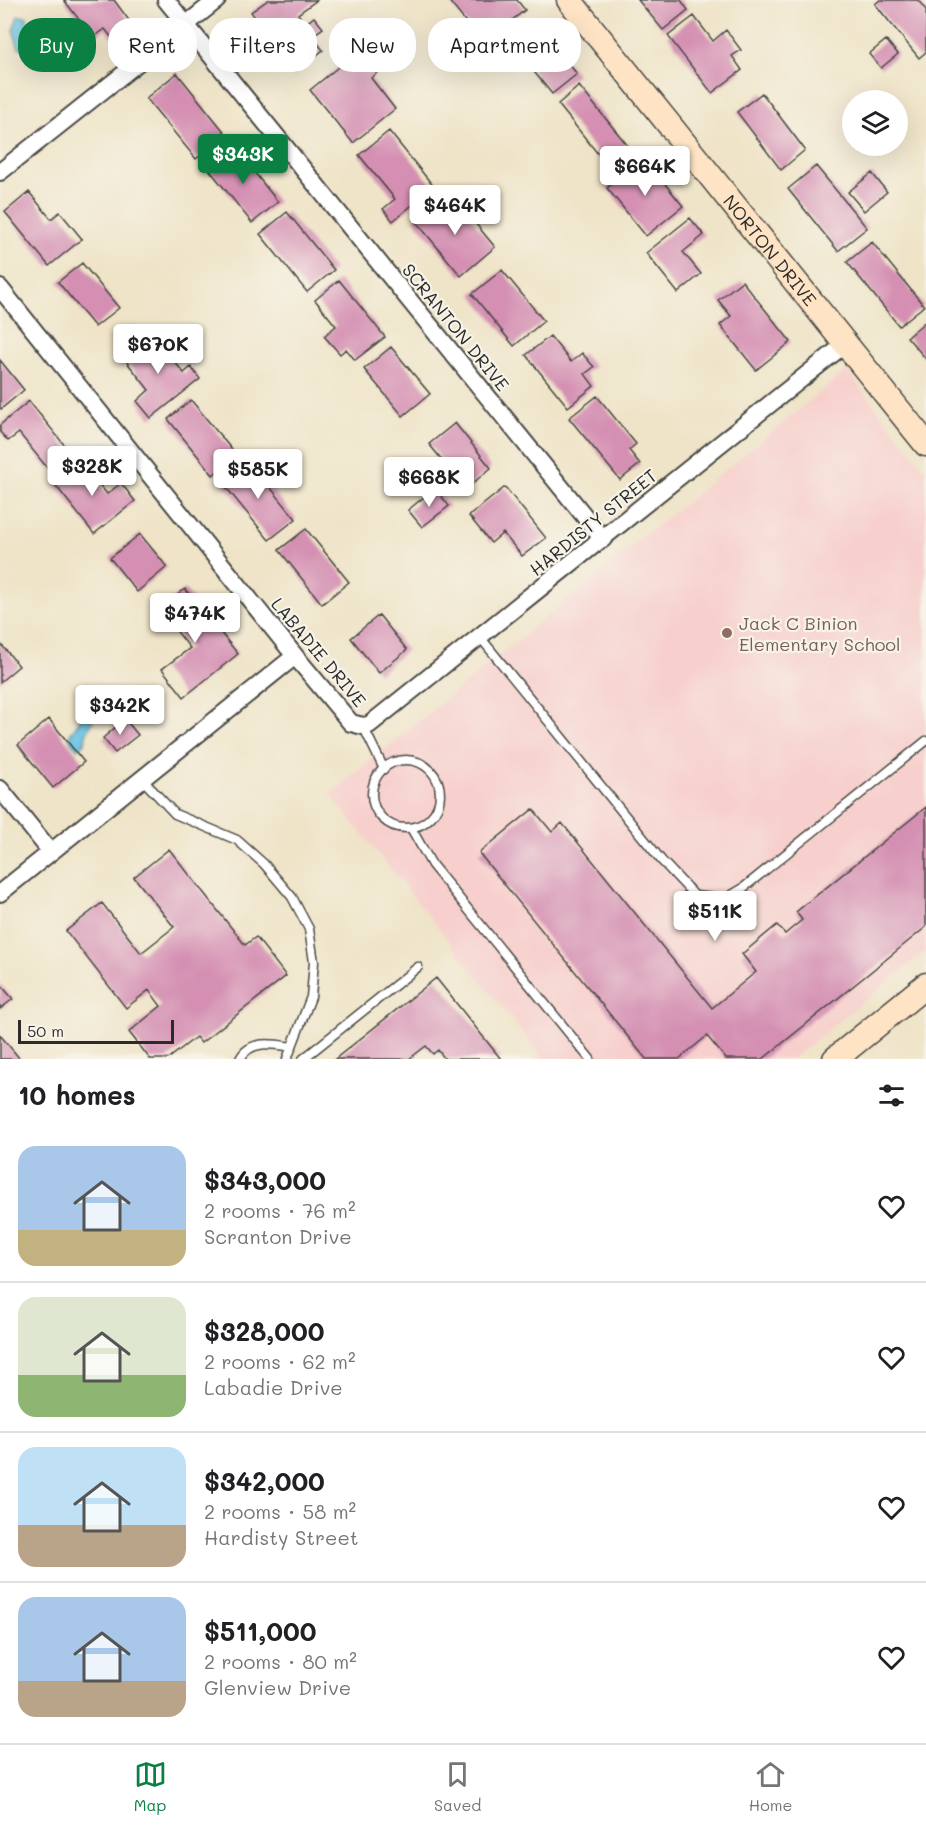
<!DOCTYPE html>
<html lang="en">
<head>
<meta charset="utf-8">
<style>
  body { margin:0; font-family:Mali,sans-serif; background:#f6f6f6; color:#202124; height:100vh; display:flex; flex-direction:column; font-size:22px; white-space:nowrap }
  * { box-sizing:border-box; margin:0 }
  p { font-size:20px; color:#757577 }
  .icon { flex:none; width:33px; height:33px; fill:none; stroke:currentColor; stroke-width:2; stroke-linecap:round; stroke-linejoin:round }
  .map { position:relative; height:1059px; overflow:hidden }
  .sheet { display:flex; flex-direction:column; background:#fff; flex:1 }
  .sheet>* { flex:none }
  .guide { position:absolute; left:18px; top:18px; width:600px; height:54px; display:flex; gap:12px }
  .controls { position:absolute; left:842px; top:90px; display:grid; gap:12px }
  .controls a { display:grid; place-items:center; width:66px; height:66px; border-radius:50%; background:#fff; box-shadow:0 6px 24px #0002; font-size:30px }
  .scale { position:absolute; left:18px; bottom:15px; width:156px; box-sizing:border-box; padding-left:6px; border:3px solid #2b2b2b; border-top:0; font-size:16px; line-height:21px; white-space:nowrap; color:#2b2b2b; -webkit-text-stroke:4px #f7f3e8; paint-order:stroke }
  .price { position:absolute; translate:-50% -51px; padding:0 14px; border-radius:6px; background:#fff; color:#222; font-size:20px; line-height:39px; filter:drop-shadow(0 2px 3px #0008) }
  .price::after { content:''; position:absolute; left:50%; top:36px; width:18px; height:14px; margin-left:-9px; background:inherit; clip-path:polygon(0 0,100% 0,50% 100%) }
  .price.selected { background:#0b8043; color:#fff }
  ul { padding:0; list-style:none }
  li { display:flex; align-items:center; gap:18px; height:150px; padding:0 18px }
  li+li { border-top:2px solid #e0e0e0 }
  li span { display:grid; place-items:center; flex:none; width:168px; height:120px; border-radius:18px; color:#555 }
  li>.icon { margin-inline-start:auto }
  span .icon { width:72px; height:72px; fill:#fffc; stroke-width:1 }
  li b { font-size:26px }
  h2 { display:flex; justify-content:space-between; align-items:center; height:72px; padding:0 18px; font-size:26px }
  .chip { padding:0 21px; border-radius:24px; background:#fff; box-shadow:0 6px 24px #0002; font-size:21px; line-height:54px }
  .chip.selected { background:#0b8043; color:#fff }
  .tabs { display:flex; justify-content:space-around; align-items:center; height:84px; border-top:2px solid #e0e0e0; background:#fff; font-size:16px; color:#757577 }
  .tabs a { display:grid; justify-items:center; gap:3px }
  .tabs .selected { color:#0b8043 }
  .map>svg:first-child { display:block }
</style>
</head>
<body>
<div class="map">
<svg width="926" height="1059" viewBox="0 0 926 1059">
  <rect width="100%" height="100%" fill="#f7f3e8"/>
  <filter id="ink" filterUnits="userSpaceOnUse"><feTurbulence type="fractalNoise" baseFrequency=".0167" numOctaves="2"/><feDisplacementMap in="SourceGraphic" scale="12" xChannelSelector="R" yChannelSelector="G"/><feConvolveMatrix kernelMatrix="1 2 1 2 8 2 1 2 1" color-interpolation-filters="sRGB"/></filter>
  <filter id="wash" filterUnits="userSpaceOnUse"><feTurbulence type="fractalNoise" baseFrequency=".008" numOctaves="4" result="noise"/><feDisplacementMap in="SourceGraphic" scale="24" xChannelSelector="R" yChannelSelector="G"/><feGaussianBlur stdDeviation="1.35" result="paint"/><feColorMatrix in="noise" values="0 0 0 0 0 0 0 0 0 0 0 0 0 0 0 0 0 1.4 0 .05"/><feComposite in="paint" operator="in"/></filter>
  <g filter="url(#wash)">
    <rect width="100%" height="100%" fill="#efe4c8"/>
    <path fill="#f7d0cd" d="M847,370L926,471V951L792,1059H544L330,794Z"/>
    <path fill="#67c4e5" stroke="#497888" stroke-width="1.5" d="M18,16L27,17L28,46L19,48L13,30Z
      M82,717L89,718L93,721L86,734L85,743L78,749L72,743L69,736Z"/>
    <g id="blocks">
      <path fill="#d48fb2" d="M64,0H114L131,23L112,38L105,29L79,48L66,33L81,22Z
        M268,0H317L298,14L305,24L314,17L323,28L312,36L323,50L296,71L251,12Z
        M448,0H517L525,10L494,34L485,22L473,31Z
        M638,0H681L688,10L663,30Z
        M880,0H918L926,10V52L919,58L875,4Z
        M694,16L713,41L726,30L741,50L732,56L742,70L712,93L668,36Z
        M534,22L577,74L552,94L510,42Z
        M886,40L898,54L881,68L869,54Z
        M364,46L382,69L371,78L395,109L353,143L310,90Z
        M177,73L226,134L196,159L146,98Z
        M579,86L628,146L606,164L558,104Z
        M762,93L805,150L781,170L737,112Z
        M389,131L434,187L393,221L383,209L395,199L359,155Z
        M234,147L278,202L252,223L208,168Z
        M644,158L683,206L646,236L607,188Z
        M816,166L867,228L838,251L788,189Z
        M872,173L887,192L864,211L848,192Z
        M29,192L51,219L60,212L82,239L49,266L5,212Z
        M439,198L458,221L467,213L495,247L461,276L414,219Z
        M287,212L334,270L307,292L260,234Z
        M690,218L704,235L683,252L701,274L678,293L646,253Z
        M872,242L924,306L899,326L847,262Z
        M82,263L119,308L95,327L58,282Z
        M502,270L544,321L514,346L472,294Z
        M339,280L385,337L355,360L346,349L340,354L324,336L336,326L315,300Z
        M742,281L791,342L756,370L720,325L731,316L718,300Z
        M926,321V359L907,337Z
        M150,333L184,373L191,367L200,379L151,418L137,401L149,390L122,356Z
        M550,336L571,362L582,353L594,367L585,374L594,386L568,407L526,355Z
        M391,347L430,394L403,416L364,369Z
        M0,360L24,390L1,409L0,407Z
        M597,396L636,444L629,450L640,464L620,480L569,418Z
        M191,400L237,456L213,475L168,419Z
        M29,401L70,452L48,469L19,433L8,441L0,432V425Z
        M455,423L491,468L466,489L429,444Z
        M79,460L107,494L121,483L135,501L94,534L53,482Z
        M248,460L296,519L269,540L221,481Z
        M505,487L546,538L522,556L503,533L491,543L469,516Z
        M435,488L449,506L422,527L408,510Z
        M306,529L349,582L322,604L279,550Z
        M140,534L167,567L137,592L110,558Z
        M185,589L238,654L184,697L162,669L190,648L159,609Z
        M379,615L407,650L379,673L351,638Z
        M0,643L19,666L0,682Z
        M49,719L84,762L53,788L18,745Z
        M125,719L138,735L115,753L103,738Z
        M926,807V927L763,1059H726L707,1036L679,1059H646L479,853L533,809L552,832L562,823L712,1008L756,972L742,954L777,925L785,934L802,920L796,912Z
        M169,849L245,945L256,937L286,976L201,1043L196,1037L168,1059H150L129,1032L161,1006L149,990L126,1008L66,931L102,903L141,953L174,927L134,877Z
        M436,978L501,1059H445L438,1050L433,1054L426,1046L409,1059H335Z
        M0,984L13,999L0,1009Z
        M0,1035L20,1059H0Z"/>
    </g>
  </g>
  <g filter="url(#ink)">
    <use href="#blocks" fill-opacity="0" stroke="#484743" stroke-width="1.5"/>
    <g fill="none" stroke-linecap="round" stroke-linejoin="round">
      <defs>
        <path id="lane" d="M480,637L662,861L695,896L725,899L742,889L926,741
          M363,726L384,769
          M372 794a34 34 0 1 1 68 0a34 34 0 1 1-68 0Z
          M142,779L175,814L237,840L264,864L292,897L309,929L314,962L311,997L287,1059
          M411,828L432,865L590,1059
          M240,1059C250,1039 274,1044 292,1047
          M303,1059L418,967"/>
        <path id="street" d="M166,0L603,539
          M0,172L217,0
          M0,288L295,656L351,723L363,726L369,725L845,344
          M0,789L51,852
          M0,893L295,656"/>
        <g id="secondary">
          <path id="s1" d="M569,0L926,444"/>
          <path d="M835,1059L926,985"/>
        </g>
      </defs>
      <use href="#lane" stroke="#484743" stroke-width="11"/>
      <use href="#street" stroke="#484743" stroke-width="20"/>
      <use href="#secondary" stroke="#484743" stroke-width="27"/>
      <use href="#lane" stroke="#fff" stroke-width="8"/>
      <use href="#street" stroke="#fff" stroke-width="16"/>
      <use href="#secondary" stroke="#fee4c5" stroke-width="24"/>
    </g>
  </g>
  <circle fill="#8d6e63" stroke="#f7f3e8" stroke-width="2" cx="727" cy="633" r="6"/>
  <g text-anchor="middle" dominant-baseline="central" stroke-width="4.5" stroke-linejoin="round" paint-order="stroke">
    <g font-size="18" fill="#2b2b2b" stroke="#f7f3e8">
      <text stroke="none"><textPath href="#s1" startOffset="321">NORTON DRIVE</textPath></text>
      <text transform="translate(456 327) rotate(51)">SCRANTON DRIVE</text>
      <text transform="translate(593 522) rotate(-39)">HARDISTY STREET</text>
      <text transform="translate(319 652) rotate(50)">LABADIE DRIVE</text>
    </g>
    <g font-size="18" fill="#785e54" stroke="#f7f3e8" text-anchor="start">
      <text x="739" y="623">Jack C Binion<tspan x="739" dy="21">Elementary School</tspan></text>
    </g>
  </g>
</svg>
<div class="controls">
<a><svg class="icon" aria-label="layers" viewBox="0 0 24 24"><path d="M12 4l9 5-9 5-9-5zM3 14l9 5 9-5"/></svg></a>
</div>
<div class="scale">50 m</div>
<b class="price selected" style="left:243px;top:185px">$343K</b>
<b class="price" style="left:645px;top:197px">$664K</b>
<b class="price" style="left:455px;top:236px">$464K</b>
<b class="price" style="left:158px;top:375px">$670K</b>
<b class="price" style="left:92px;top:497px">$328K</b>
<b class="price" style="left:258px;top:500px">$585K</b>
<b class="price" style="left:429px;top:508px">$668K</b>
<b class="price" style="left:195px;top:644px">$474K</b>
<b class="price" style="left:120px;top:736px">$342K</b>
<b class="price" style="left:715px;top:942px">$511K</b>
<div class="guide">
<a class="chip selected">Buy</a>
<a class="chip">Rent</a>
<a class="chip">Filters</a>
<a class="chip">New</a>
<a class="chip">Apartment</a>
</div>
</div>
<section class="sheet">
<h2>10 homes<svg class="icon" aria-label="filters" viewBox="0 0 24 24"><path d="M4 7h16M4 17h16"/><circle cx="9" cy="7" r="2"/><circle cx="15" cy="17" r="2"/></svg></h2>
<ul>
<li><span style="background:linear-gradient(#a9c7e8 70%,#c2b280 0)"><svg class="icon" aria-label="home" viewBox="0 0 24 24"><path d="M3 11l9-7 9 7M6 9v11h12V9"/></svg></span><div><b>$343,000</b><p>2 rooms · 76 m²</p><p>Scranton Drive</p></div><svg class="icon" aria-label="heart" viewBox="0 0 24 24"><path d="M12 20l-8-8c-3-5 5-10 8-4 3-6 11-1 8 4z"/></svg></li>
<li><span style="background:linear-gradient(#dfe7d0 65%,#8fb573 0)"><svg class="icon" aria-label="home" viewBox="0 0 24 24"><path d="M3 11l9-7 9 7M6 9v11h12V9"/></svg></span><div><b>$328,000</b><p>2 rooms · 62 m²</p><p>Labadie Drive</p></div><svg class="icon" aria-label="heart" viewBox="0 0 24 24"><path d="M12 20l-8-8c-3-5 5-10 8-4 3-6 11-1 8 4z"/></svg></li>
<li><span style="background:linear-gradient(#bfe0f5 65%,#b9a48a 0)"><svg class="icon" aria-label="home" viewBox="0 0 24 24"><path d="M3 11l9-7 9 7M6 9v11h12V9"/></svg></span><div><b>$342,000</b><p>2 rooms · 58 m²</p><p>Hardisty Street</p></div><svg class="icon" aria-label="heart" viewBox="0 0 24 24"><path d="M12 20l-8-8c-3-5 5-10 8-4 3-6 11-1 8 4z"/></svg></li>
<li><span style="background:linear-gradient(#a9c7e8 70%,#b9a48a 0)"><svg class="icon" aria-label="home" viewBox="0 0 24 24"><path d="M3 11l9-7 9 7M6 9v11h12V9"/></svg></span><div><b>$511,000</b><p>2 rooms · 80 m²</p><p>Glenview Drive</p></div><svg class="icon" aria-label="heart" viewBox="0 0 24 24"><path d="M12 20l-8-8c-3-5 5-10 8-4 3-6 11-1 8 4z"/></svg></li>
</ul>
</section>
<nav class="tabs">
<a class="selected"><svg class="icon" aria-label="map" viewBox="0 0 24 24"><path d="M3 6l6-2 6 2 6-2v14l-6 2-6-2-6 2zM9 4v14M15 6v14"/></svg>Map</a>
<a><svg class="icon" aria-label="saved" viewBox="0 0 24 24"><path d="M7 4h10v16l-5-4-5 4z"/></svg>Saved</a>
<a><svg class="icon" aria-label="home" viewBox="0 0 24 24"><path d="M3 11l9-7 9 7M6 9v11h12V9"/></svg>Home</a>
</nav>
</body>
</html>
